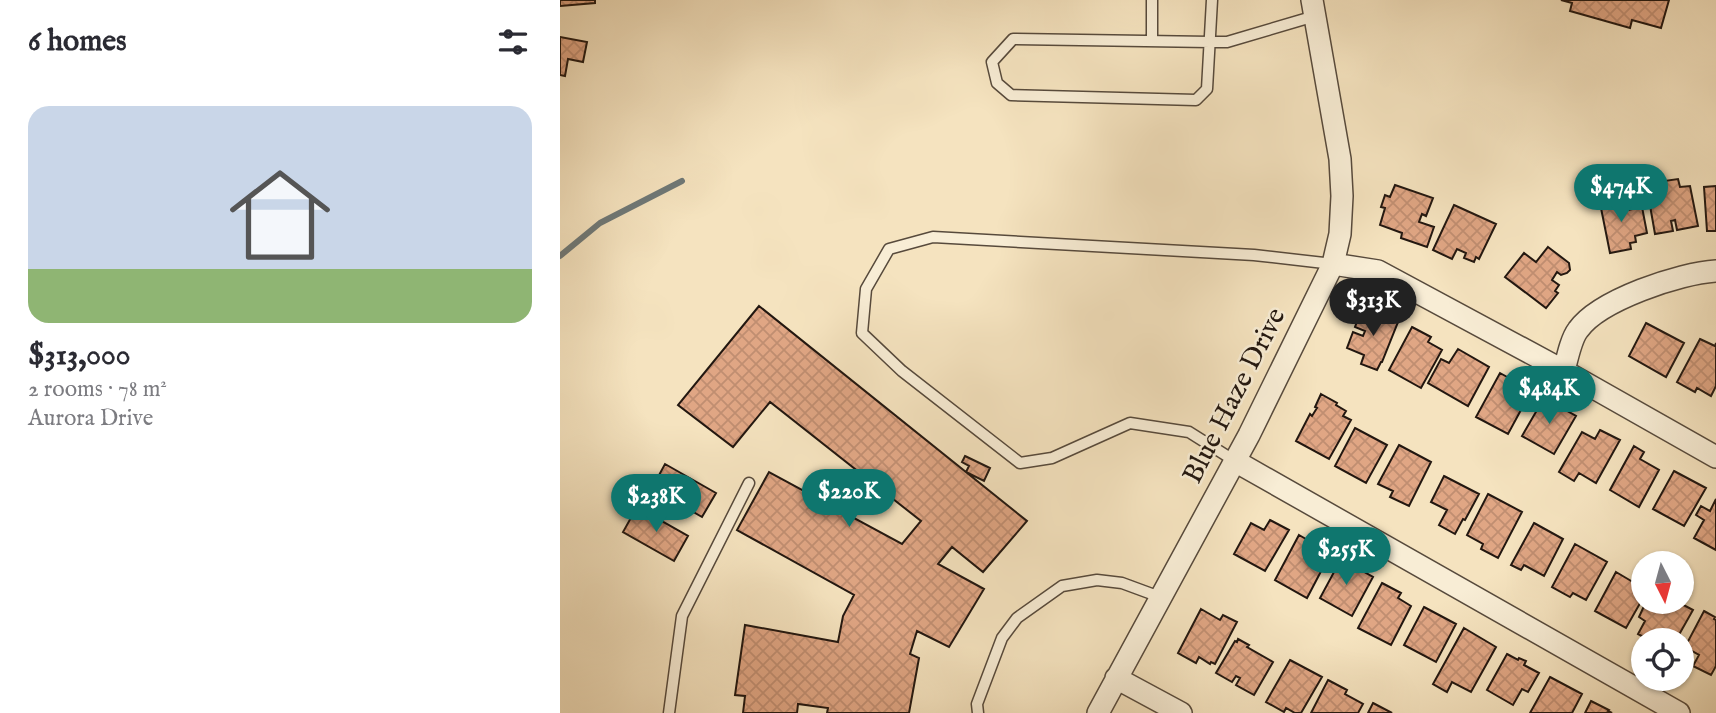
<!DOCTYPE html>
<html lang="en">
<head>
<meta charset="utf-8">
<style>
  body { margin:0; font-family:"IM FELL English",serif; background:#f7f7f7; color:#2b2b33; height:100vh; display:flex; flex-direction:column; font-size:26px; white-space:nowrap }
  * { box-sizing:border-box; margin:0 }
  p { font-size:23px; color:#7c7c81 }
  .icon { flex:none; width:38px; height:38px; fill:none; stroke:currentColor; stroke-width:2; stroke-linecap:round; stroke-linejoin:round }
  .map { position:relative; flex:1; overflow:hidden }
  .details { display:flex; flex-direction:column; background:#fff; width:560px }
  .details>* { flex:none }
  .needle { width:46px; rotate:174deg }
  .buttons { position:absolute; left:1071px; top:551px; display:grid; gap:14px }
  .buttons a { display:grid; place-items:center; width:63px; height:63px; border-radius:50%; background:#fff; box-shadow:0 2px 5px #0004; font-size:35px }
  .price { position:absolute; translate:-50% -60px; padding:0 16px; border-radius:24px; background:#0f766e; color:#fff; font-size:23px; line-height:46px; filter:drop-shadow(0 2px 4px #0008) }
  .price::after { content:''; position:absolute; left:50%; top:42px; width:21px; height:16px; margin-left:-10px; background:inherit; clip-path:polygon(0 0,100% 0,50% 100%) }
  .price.current { background:#222; color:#fff }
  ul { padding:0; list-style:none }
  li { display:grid; align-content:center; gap:14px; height:371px; padding:0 28px }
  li+li { border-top:2px solid #e1e1e2 }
  li span { display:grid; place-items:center; height:217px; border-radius:21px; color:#555 }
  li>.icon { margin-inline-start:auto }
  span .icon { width:126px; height:126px; fill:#fffc; stroke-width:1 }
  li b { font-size:30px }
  h2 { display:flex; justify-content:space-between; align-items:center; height:84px; padding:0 28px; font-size:30px }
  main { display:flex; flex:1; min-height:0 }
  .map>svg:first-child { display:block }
</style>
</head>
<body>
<main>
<section class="details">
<h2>6 homes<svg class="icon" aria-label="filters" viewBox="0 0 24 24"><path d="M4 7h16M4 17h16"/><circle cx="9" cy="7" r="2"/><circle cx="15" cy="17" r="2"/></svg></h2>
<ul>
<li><span style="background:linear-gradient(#c9d6e8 75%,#8fb573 0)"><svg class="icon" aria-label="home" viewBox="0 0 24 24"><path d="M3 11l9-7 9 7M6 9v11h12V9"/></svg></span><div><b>$313,000</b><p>2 rooms · 78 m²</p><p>Aurora Drive</p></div></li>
</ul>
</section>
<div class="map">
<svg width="1156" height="713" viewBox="0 0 1156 713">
  <defs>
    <pattern id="building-cross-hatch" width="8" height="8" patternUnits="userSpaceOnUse" patternTransform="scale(1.75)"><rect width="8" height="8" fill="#e0a684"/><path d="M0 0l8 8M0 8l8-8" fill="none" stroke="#c08e71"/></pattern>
  </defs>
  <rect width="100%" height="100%" fill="#f5e3bf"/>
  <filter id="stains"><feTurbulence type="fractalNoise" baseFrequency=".00286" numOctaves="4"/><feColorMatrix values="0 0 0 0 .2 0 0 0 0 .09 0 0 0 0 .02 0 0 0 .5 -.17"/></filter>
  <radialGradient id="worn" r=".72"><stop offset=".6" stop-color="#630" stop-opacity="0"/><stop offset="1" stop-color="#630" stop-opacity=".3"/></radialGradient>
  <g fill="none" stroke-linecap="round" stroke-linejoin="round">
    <path stroke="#6f7978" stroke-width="6" d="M0,256L40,223L122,181"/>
  </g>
  <path fill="url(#building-cross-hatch)" stroke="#221710" stroke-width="2" d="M0,0H35V3L0,6Z
    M1001,0H1109L1101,28L1072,20L1070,28L1010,11L1012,3Z
    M0,37L27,42L23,62L8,59L5,76L0,75Z
    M1118,179L1120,187L1130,186L1138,226L1117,230L1115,220L1111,221L1113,231L1095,234L1088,194L1106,191L1104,181Z
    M835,185L873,198L866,216L862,214L859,222L874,227L867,247L841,238L842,233L820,225L825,208L821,207L825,195L830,197Z
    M1156,186V231H1147L1144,187Z
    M1059,194L1063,211L1082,207L1087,233L1075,236L1076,242L1070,243L1071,249L1050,253L1039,198Z
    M894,205L936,224L919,259L916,257L914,262L904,258L906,253L897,249L892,259L873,250Z
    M988,247L1009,263L1010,270L1007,273L1001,275L997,272L992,280L999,285L995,291L998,293L986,308L945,277L964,253L976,262Z
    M199,306L467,521L423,572L392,547L378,564L424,589L389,647L357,631L350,654L359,658L349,713H267L268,708L238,704L237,713H183L185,696L175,695L185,625L278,642L283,616L294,595L177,530L209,472L342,544L361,521L210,402L173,447L118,405Z
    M802,308L838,322L822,362H821L817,370L801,364L804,355L787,348L793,332L803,336L805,331L795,327Z
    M1086,323L1124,343L1106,377L1069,356Z
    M852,327L871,337L868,342L882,350L861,388L829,370Z
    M1140,339L1155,346L1156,343V386L1151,396L1137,388L1135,392L1117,382Z
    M898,349L929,367L908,406L868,383L881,359L889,363Z
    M940,373L958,383L955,388L969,395L948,434L916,417Z
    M761,394L777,403L776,405L786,411L783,416L791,420L769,459L736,441L750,414L752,416L757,408L755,407Z
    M984,398L1016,416L994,454L962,436Z
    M795,428L827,445L806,483L775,466Z
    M1040,430L1060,440L1036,483L1019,473L1014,481L999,472L1022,432L1035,439Z
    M839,445L871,462L849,506L830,497L833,491L818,484Z
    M1074,446L1084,452L1080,459L1099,470L1079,507L1050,490Z
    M405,456L430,468L424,481L406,472L409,466L402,462Z
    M105,464L156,493L142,517L92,488Z
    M1114,471L1146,488L1124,526L1093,509Z
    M884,476L919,494L905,520L903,519L895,534L879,525L887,510L871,502Z
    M928,494L962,512L938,558L921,549L923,544L907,535Z
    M1156,499V550L1134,538L1144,520L1136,515L1141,506L1150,511Z
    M77,507L128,536L114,561L63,532Z
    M710,520L729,530L705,571L674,554L691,523L704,530Z
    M974,523L1003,539L984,576L964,565L961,570L951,565Z
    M739,535L758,546L755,551L768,558L747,598L715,580Z
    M1015,544L1047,562L1026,600L1013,593L1010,597L992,587Z
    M781,559L813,577L792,616L760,598Z
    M1056,572L1083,588V598L1066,628L1035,611Z
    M822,583L841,593L838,598L851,606L831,645L798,628Z
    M1096,602H1118L1133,610L1116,640H1089L1078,634L1085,621L1079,617L1084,606L1092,610Z
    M864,607L896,624L876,662L844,645Z
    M641,609L660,620L663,615L677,622L655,664L651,662L650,664L639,657L636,663L618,653Z
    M1144,611L1155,617L1154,619L1156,620V666L1151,675L1133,666L1139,655L1125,647Z
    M904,628L936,647L911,692L892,682L887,692L873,684Z
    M678,639L689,645L687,647L713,662L694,695L676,685L680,678L676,676L672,682L656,673L675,641L677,642Z
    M947,654L958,660L959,658L966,661L964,665L979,673L968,692L962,689L953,705L927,690Z
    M730,660L762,677L741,713H735L726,708L724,712L706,702Z
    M990,677L1022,694L1012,713H970Z
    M768,680L787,690L785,694L803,704L798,713H751Z
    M1031,701L1049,710L1048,711L1052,713H1025Z
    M813,703L832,713H808Z"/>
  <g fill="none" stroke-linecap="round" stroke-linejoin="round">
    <defs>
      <path id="lane" d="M652,0L647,89L636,100L451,95L437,83L432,62L453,39L650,42H667L755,16
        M592,41V0
        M675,461L629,432L570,423L492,458L460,463L342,371L302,333L306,289L329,249L373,237L694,255L773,264
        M109,713L122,616L189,483
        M418,713L417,704L442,638L457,618L502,586L537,580L562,583L600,597"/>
      <path id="street" d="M773,264L818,271L1004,371L1156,457
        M1004,371C1007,359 1011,339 1018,330C1039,300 1120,273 1156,271
        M675,461L1119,713
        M556,678L621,713
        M538,713L689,435L773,264L780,234L782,196L780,159L752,0"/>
    </defs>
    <use href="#lane" stroke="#574a3c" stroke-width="13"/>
    <use href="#street" stroke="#574a3c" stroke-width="24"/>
    <use href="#lane" stroke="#f8edd5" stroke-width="10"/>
    <use href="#street" stroke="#f8edd5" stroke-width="21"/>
  </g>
  <g text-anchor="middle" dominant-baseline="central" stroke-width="5" stroke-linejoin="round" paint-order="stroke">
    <g font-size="28" fill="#221710" stroke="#f8edd5">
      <text transform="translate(675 396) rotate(-63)">Blue Haze Drive</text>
    </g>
  </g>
  <rect width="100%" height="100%" filter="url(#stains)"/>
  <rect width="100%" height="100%" fill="url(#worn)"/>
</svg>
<div class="buttons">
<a><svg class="needle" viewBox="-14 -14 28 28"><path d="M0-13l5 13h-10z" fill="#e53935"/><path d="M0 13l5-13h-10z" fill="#7c7c81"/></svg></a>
<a><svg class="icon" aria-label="locate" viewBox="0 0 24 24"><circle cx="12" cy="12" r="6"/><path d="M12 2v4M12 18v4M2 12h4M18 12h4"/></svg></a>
</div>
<b class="price" style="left:1061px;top:224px">$474K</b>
<b class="price current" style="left:813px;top:338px">$313K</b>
<b class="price" style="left:989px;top:426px">$484K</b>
<b class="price" style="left:289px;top:529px">$220K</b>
<b class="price" style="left:96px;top:534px">$238K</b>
<b class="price" style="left:786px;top:587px">$255K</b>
</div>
</main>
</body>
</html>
